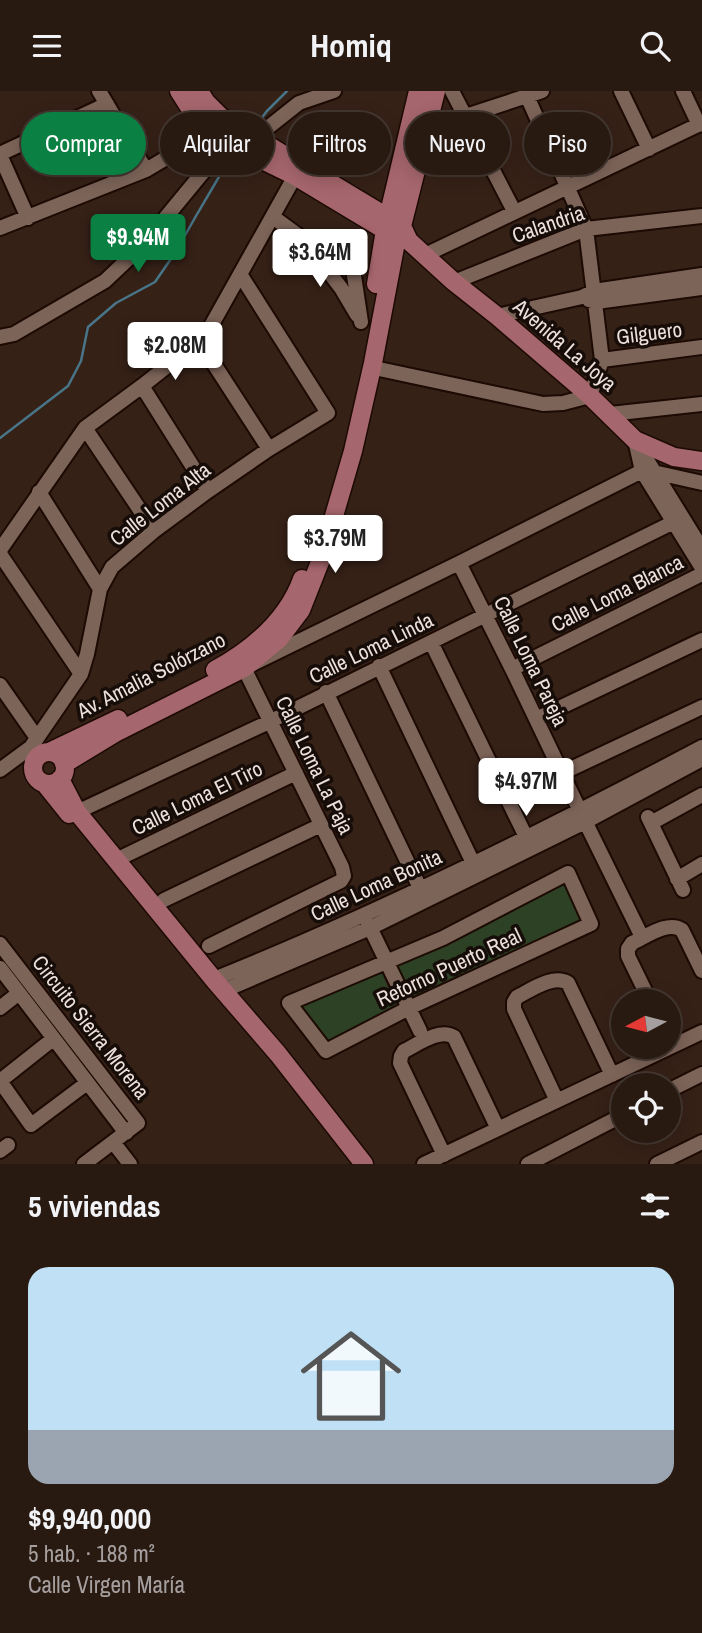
<!DOCTYPE html>
<html lang="es">
<head>
<meta charset="utf-8">
<style>
  body { margin:0; font-family:"Archivo Narrow",sans-serif; background:#34261f; color:#f1f3f6; height:100vh; display:flex; flex-direction:column; font-size:26px; white-space:nowrap }
  * { box-sizing:border-box; margin:0 }
  p { font-size:23px; color:#a5a09f }
  .icon { flex:none; width:38px; height:38px; fill:none; stroke:currentColor; stroke-width:2; stroke-linecap:round; stroke-linejoin:round }
  .map { position:relative; height:1073px; overflow:hidden }
  .sheet { display:flex; flex-direction:column; background:#281911; flex:1 }
  .sheet>* { flex:none }
  .banner { position:absolute; left:21px; top:21px; width:662px; height:63px; display:flex; gap:14px }
  .needle { width:46px; rotate:263deg }
  .controls { position:absolute; left:611px; top:898px; display:grid; gap:14px }
  .controls a { display:grid; place-items:center; width:70px; height:70px; border-radius:50%; background:#281911; box-shadow:0 4px 18px #0003,0 0 0 2px #443831; font-size:35px }
  .price { position:absolute; translate:-50% -60px; padding:0 16px; border-radius:7px; background:#fff; color:#222; font-size:23px; line-height:46px; filter:drop-shadow(0 2px 4px #0008) }
  .price::after { content:''; position:absolute; left:50%; top:42px; width:21px; height:16px; margin-left:-10px; background:inherit; clip-path:polygon(0 0,100% 0,50% 100%) }
  .price.current { background:#0b8043; color:#fff }
  ul { padding:0; list-style:none }
  li { display:grid; align-content:center; gap:14px; height:371px; padding:0 28px }
  li span { display:grid; place-items:center; height:217px; border-radius:21px; color:#555 }
  li>.icon { margin-inline-start:auto }
  span .icon { width:126px; height:126px; fill:#fffc; stroke-width:1 }
  li b { font-size:30px }
  h2 { display:flex; justify-content:space-between; align-items:center; height:84px; padding:0 28px; font-size:30px }
  .pill { padding:0 24px; border-radius:32px; background:#281911; box-shadow:0 4px 18px #0003,0 0 0 2px #443831; font-size:24px; line-height:63px }
  .pill.current { background:#0b8043; color:#fff }
  header { display:flex; justify-content:space-between; align-items:center; height:91px; padding:0 28px; background:#281911; font-size:32px; font-weight:700 }
  .map>svg:first-child { display:block }
</style>
</head>
<body>
<header><svg class="icon" aria-label="menu" viewBox="0 0 24 24"><path d="M4 6h16M4 12h16M4 18h16"/></svg>Homiq<svg class="icon" aria-label="search" viewBox="0 0 24 24"><circle cx="10" cy="10" r="6"/><path d="M15 15l6 6"/></svg></header>
<div class="map">
<svg width="702" height="1073" viewBox="0 0 702 1073">
  <rect width="100%" height="100%" fill="#362117"/>
  <path fill="#2d4125" d="M562,788L581,830L418,906L413,907L410,904L399,880L398,874L401,871Z
    M380,877L397,918L323,952L295,914Z"/>
  <g fill="none" stroke-linecap="round" stroke-linejoin="round">
    <path stroke="#487587" stroke-width="2.5" d="M254,37L267,20L287,0
      M0,347L68,295L81,270L88,236L116,212L155,191L175,162L196,125L223,79L234,65"/>
    <defs>
      <path id="minor" d="M99,0L146,79
        M452,0L514,120
        M621,0L649,58
        M683,0L699,34
        M466,25L542,0
        M256,46L299,12L334,0
        M0,63L107,13
        M0,64L28,127
        M273,126L303,148L353,178L361,231
        M0,137L146,79L210,41L215,34
        M309,155L341,197L357,224
        M425,164L702,32
        M454,191L586,138L702,125
        M589,209L596,211L702,197
        M497,225L582,206L594,200L702,184
        M0,246L14,243L105,190L143,154L227,52
        M199,250L269,358
        M602,269L702,256
        M379,278L543,313L563,312L590,305L602,269L586,138L527,5
        M142,295L208,400
        M610,323L702,313
        M85,337L154,440
        M635,349L642,380L702,477
        M642,361L702,458
        M649,380L702,392
        M39,401L100,498
        M0,459L85,337L142,295L199,250L211,235L295,85
        M0,463L81,583
        M459,472L512,578L580,720L640,842
        M431,551L526,746
        M379,575L473,772
        M512,578L702,483
        M0,594L37,647
        M326,601L420,797
        M536,628L702,549
        M0,679L31,656L81,583L87,563L100,498L112,476L154,440L208,400L269,358L328,322L240,183
        M562,682L702,616
        M77,721L271,630L682,427
        M648,726L683,799
        M651,732L702,704
        M116,769L296,682
        M568,782L591,833L409,917L326,960L289,912L443,847Z
        M677,788L702,773
        M164,809L321,734
        M366,828L420,940
        M0,853L138,1032L84,1073
        M209,855L341,790L344,785L342,776L244,577L459,472L642,380
        M0,877L126,1042
        M214,888C381,821 543,740 702,656
        M223,900L370,837L585,731L702,668
        M650,910L628,865V858L632,852C646,846 668,829 682,839L702,880
        M0,917L19,902
        M0,990L31,1034L87,992
        M0,990L53,948
        M668,1000L702,983
        M557,1010L514,918V911L517,906C531,899 553,883 568,892L612,984
        M113,1051L130,1073
        M0,1060L8,1054
        M444,1064L400,972L401,965L404,960C418,953 440,937 454,946L498,1038
        M424,1073L702,941
        M528,1073L623,1024
        M657,1073L702,1051"/>
      <path id="major" d="M179,0L196,27L210,41L227,52L295,85L393,144
        M199,0L206,11L221,26L402,135L409,150L454,191L497,225L590,305L635,349L674,366L702,370
        M376,193L385,139L418,0
        M215,579C253,558 287,530 302,488
        M49,661L118,628
        M33 677a16 16 0 1 1 32 0a16 16 0 1 1-32 0Z
        M64,673L115,642L244,577L279,548L301,519L322,466L353,360L373,272L397,146L402,135L436,0
        M60,688L77,721L215,890L278,963L364,1073
        M45,693L69,723"/>
    </defs>
    <use href="#minor" stroke="#1c0a03" stroke-width="18"/>
    <use href="#major" stroke="#1c0a03" stroke-width="21"/>
    <use href="#minor" stroke="#7d6459" stroke-width="14"/>
    <use href="#major" stroke="#a6666d" stroke-width="18"/>
  </g>
  <g text-anchor="middle" dominant-baseline="central" stroke-width="7" stroke-linejoin="round" paint-order="stroke">
    <g font-size="21" fill="#eee0da" stroke="#160d09">
      <text transform="translate(548 133) rotate(-19)">Calandria</text>
      <text transform="translate(649 242) rotate(-7)">Gilguero</text>
      <text transform="translate(565 254) rotate(41)">Avenida La Joya</text>
      <text transform="translate(160 413) rotate(-38)">Calle Loma Alta</text>
      <text transform="translate(617 502) rotate(-27)">Calle Loma Blanca</text>
      <text transform="translate(371 557) rotate(-26)">Calle Loma Linda</text>
      <text transform="translate(531 570) rotate(64)">Calle Loma Pareja</text>
      <text transform="translate(151 584) rotate(-27)">Av. Amalia Solórzano</text>
      <text transform="translate(315 674) rotate(64)">Calle Loma La Paja</text>
      <text transform="translate(197 707) rotate(-26)">Calle Loma El Tiro</text>
      <text transform="translate(376 794) rotate(-25)">Calle Loma Bonita</text>
      <text transform="translate(449 876) rotate(-25)">Retorno Puerto Real</text>
      <text transform="translate(91 936) rotate(52)">Circuito Sierra Morena</text>
    </g>
  </g>
</svg>
<div class="controls">
<a><svg class="needle" viewBox="-14 -14 28 28"><path d="M0-13l5 13h-10z" fill="#e53935"/><path d="M0 13l5-13h-10z" fill="#a5a09f"/></svg></a>
<a><svg class="icon" aria-label="locate" viewBox="0 0 24 24"><circle cx="12" cy="12" r="6"/><path d="M12 2v4M12 18v4M2 12h4M18 12h4"/></svg></a>
</div>
<b class="price current" style="left:138px;top:183px">$9.94M</b>
<b class="price" style="left:320px;top:198px">$3.64M</b>
<b class="price" style="left:175px;top:291px">$2.08M</b>
<b class="price" style="left:335px;top:484px">$3.79M</b>
<b class="price" style="left:526px;top:727px">$4.97M</b>
<div class="banner">
<a class="pill current">Comprar</a>
<a class="pill">Alquilar</a>
<a class="pill">Filtros</a>
<a class="pill">Nuevo</a>
<a class="pill">Piso</a>
</div>
</div>
<section class="sheet">
<h2>5 viviendas<svg class="icon" aria-label="filters" viewBox="0 0 24 24"><path d="M4 7h16M4 17h16"/><circle cx="9" cy="7" r="2"/><circle cx="15" cy="17" r="2"/></svg></h2>
<ul>
<li><span style="background:linear-gradient(#bfe0f5 75%,#9aa5b1 0)"><svg class="icon" aria-label="home" viewBox="0 0 24 24"><path d="M3 11l9-7 9 7M6 9v11h12V9"/></svg></span><div><b>$9,940,000</b><p>5 hab. · 188 m²</p><p>Calle Virgen María</p></div></li>
</ul>
</section>
</body>
</html>
